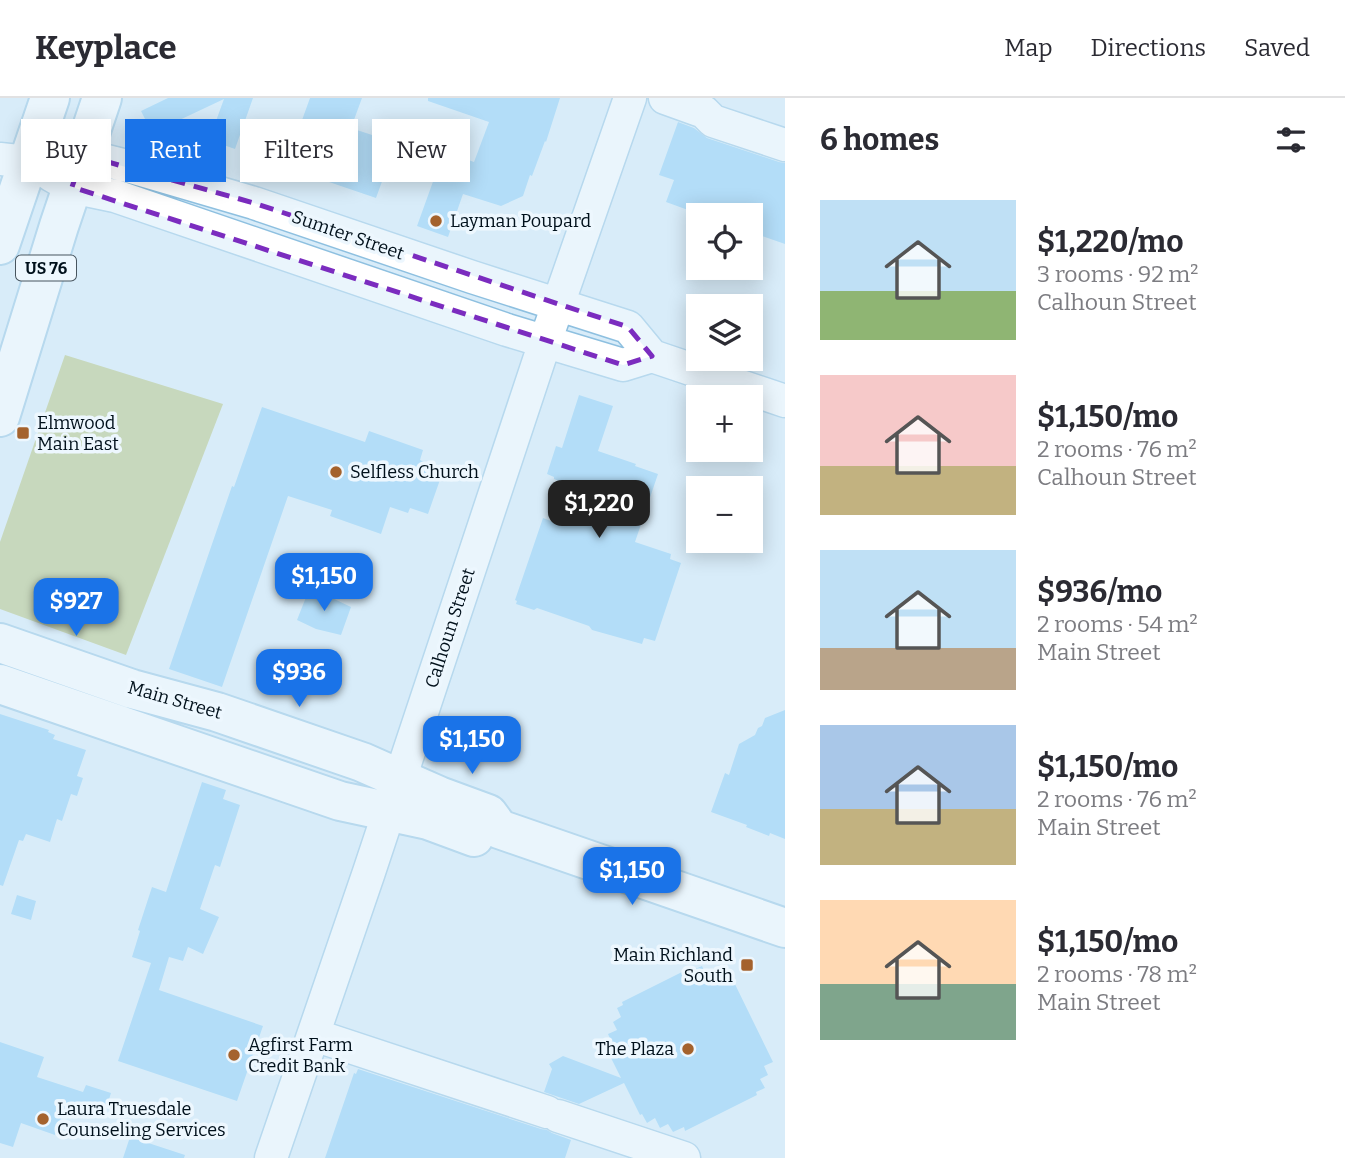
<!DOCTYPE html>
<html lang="en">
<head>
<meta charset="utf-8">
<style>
  body { margin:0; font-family:Bitter,serif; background:#f7f7f7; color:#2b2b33; height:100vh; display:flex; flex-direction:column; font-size:26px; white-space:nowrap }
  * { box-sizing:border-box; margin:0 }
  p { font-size:23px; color:#7c7c81 }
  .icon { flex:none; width:38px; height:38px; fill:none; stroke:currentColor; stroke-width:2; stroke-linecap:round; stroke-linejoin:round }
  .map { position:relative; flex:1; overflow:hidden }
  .panel { display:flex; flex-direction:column; background:#fff; width:560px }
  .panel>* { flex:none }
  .guide { position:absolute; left:21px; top:21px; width:658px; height:63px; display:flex; gap:14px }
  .fabs { position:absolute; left:686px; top:105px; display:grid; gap:14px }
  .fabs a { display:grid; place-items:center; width:77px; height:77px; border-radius:0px; background:#fff; box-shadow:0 4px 18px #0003; font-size:35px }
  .price { position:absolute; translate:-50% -60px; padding:0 16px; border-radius:14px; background:#1a73e8; color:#fff; font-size:23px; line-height:46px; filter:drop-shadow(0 2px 4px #0008) }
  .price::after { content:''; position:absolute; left:50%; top:42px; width:21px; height:16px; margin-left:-10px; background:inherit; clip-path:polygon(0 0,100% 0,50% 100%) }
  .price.active { background:#222; color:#fff }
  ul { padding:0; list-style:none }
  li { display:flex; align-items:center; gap:21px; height:175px; padding:0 35px }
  li span { display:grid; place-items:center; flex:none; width:196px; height:140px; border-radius:0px; color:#555 }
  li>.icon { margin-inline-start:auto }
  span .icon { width:84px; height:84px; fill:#fffc; stroke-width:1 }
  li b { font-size:30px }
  h2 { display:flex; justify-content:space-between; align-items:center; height:84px; padding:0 35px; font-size:30px }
  .pill { padding:0 24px; border-radius:0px; background:#fff; box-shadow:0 4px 18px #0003; font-size:24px; line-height:63px }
  .pill.active { background:#1a73e8; color:#fff }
  header { display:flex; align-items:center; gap:42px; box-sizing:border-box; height:98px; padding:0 35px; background:#fff; border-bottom:2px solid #e1e1e2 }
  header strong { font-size:33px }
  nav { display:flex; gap:38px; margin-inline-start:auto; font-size:24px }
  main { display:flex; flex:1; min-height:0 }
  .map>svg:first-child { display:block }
</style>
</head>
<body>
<header>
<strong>Keyplace</strong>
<nav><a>Map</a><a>Directions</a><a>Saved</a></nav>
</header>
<main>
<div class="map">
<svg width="785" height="1060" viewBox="0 0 785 1060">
  <rect width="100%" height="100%" fill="#d8ecf9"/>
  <path fill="#b2bf73" d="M65,257L223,306L126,557L0,511V444Z"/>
  <path fill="#85cbf6" d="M168,0H253L235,51L209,42L224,1L152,35L141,13Z
    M310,0H362L351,30L396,45L376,100L285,69Z
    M428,0H560L546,44L545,43L532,78L530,77L523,98L501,108L463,96L448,139L417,128L444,53L474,64L489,24L428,3Z
    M678,24L694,30L707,40L779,64L785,65V146L751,134V117H686L688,112L666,104L674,82L659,77Z
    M579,297L613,308L598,353L636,366L635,368L658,376L635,444L671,456L670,461L681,465L655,543L644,540L642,546L592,532L589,528L537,510L534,512L516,506L517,503L515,502L543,420L551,423L564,385L554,381V379L547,376L556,348L562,350Z
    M262,309L365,344L369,333L423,352L420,362L426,365L424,371L442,376L428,416L410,410L408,415L390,409L381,436L330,418L332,412L288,398L222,589L169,571L232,388L234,389Z
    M308,494L328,498L351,509L341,537L316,531L297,522Z
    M785,612V741L770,735L769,738L746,729L747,727L711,714L725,675L729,677L739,646L755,637L758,630L762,628L765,620Z
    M0,616L49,632L48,634L55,637L53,641L86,652L77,678L83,680L77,698L71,696L62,723L57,721L50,744L26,736L23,743L19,742L3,788L0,787Z
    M202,684L226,692L223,701L240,707L220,769L215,767L200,811L219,819L203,856L188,849L183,863L169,859L159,892L263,928L237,1003L118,963L151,865L132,859L140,833L138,832L152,789L166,794Z
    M17,797L36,803L31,822L11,816Z
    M702,868L706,877L716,872L721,881L730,876L773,964L764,968L768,977L760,981L765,990L756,994L757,997L685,1033L684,1029L673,1034L668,1026L660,1030L655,1020L647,1025L642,1016L640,1017L624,985L579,1006L544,994L552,971L549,966L563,958L621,980L607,952L611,950L608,945L611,943L608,936L617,932L613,924L621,919L617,910L623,907L622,904L690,870L691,873Z
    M0,944L44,959L37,979L83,994L86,987L111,995L103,1020L75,1011L61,1020L55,1037L21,1025L13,1049L0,1045Z
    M358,971L541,1031L547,1032L552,1035L571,1042L565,1060H325L354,975L356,976Z
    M130,1039L185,1057L184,1060H123Z"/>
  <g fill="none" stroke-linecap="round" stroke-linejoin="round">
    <defs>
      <path id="minor" d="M665,0L704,14L713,23L785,47
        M0,61L28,64L83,57L131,69L254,105L472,179L628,229L652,258L785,303
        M51,77L72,89L115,98L507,232L623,267L652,258
        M314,937L547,1014
        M558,1018L684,1060
        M271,1060L369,774L545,244L630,0"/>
      <path id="major" d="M0,545L132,591L217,614L362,664L439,698L488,716L499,731L785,830
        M0,586L340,703L428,722L474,739"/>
      <path id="highway" d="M0,147L50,0
        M0,319L59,128L102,0"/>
    </defs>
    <use href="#minor" stroke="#8ec0e0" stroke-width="35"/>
    <use href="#major" stroke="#8ec0e0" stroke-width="42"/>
    <use href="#highway" stroke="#8ec0e0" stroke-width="42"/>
    <use href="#minor" stroke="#fff" stroke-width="32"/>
    <use href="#major" stroke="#fff" stroke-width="38"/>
    <use href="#highway" stroke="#fff" stroke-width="38"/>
  </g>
  <path d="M0 0H785V1060H0ZM83,57L254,105L628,229L652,258L623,267L72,89Z" fill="#d8ecf9" fill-opacity=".55" fill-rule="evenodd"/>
  <path fill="none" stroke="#7b2cbf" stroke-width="5" stroke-dasharray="14 9" stroke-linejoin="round" d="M83,57L254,105L628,229L652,258L623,267L72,89Z"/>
  <g fill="#a4622d" stroke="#edf7fe" stroke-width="2.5">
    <circle cx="436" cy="123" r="7"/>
    <rect x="16" y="328" width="14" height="14" rx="3.5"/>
    <circle cx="336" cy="374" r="7"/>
    <rect x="740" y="860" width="14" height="14" rx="3.5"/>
    <circle cx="688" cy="951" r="7"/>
    <circle cx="234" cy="957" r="7"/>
    <circle cx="43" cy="1021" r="7"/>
  </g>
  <g text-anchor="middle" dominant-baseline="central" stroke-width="7" stroke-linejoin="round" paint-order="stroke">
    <rect fill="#edf7fe" stroke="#47555f" stroke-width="2" x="16" y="157.5" width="60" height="25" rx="5"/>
    <g font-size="16" font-weight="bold" fill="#00101b">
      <text x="46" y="170">US 76</text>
    </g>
    <g font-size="18" fill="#00101b" stroke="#edf7fe" text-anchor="start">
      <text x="450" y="123">Layman Poupard</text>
      <text x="37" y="325">Elmwood<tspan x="37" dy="21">Main East</tspan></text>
      <text x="350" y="374">Selfless Church</text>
      <text x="733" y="857" text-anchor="end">Main Richland<tspan x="733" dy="21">South</tspan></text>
      <text x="248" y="947">Agfirst Farm<tspan x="248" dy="21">Credit Bank</tspan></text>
      <text x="674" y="951" text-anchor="end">The Plaza</text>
      <text x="57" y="1011">Laura Truesdale<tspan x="57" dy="21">Counseling Services</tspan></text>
    </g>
    <g font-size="18" fill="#00101b" stroke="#edf7fe">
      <text transform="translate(348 137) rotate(19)">Sumter Street</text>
      <text transform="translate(450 530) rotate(-72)">Calhoun Street</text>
      <text transform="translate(175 602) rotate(16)">Main Street</text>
    </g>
  </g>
</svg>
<div class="fabs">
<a><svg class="icon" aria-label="locate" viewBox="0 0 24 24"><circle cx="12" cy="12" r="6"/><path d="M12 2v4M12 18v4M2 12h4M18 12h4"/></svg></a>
<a><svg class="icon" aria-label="layers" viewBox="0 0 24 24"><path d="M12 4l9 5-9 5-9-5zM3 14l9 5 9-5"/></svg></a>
<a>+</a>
<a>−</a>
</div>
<b class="price active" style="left:599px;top:442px">$1,220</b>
<b class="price" style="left:324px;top:515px">$1,150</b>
<b class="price" style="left:76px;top:540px">$927</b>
<b class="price" style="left:299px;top:611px">$936</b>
<b class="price" style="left:472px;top:678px">$1,150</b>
<b class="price" style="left:632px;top:809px">$1,150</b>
<div class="guide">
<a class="pill">Buy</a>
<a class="pill active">Rent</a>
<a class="pill">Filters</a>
<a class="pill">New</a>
</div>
</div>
<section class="panel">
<h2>6 homes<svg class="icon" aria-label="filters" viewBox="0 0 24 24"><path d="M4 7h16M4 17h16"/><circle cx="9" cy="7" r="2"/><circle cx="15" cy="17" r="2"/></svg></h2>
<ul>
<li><span style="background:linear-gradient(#bfe0f5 65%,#8fb573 0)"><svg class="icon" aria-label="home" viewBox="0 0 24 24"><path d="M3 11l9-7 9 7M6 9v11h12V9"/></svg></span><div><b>$1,220/mo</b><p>3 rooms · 92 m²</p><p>Calhoun Street</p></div></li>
<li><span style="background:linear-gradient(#f6c9c9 65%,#c2b280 0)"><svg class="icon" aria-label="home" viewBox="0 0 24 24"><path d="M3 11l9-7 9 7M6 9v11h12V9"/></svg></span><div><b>$1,150/mo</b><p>2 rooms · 76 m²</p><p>Calhoun Street</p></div></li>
<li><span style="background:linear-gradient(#bfe0f5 70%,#b9a48a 0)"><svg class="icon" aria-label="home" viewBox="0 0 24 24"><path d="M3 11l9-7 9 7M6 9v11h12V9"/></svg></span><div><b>$936/mo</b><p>2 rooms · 54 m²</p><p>Main Street</p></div></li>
<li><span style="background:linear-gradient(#a9c7e8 60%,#c2b280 0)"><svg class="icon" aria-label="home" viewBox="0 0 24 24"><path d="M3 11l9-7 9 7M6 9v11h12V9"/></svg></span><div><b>$1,150/mo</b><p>2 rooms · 76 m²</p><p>Main Street</p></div></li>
<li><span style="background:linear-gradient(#ffd9b3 60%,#7fa58c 0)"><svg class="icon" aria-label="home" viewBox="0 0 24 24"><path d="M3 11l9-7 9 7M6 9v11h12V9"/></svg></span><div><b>$1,150/mo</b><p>2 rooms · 78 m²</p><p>Main Street</p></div></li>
</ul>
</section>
</main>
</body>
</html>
